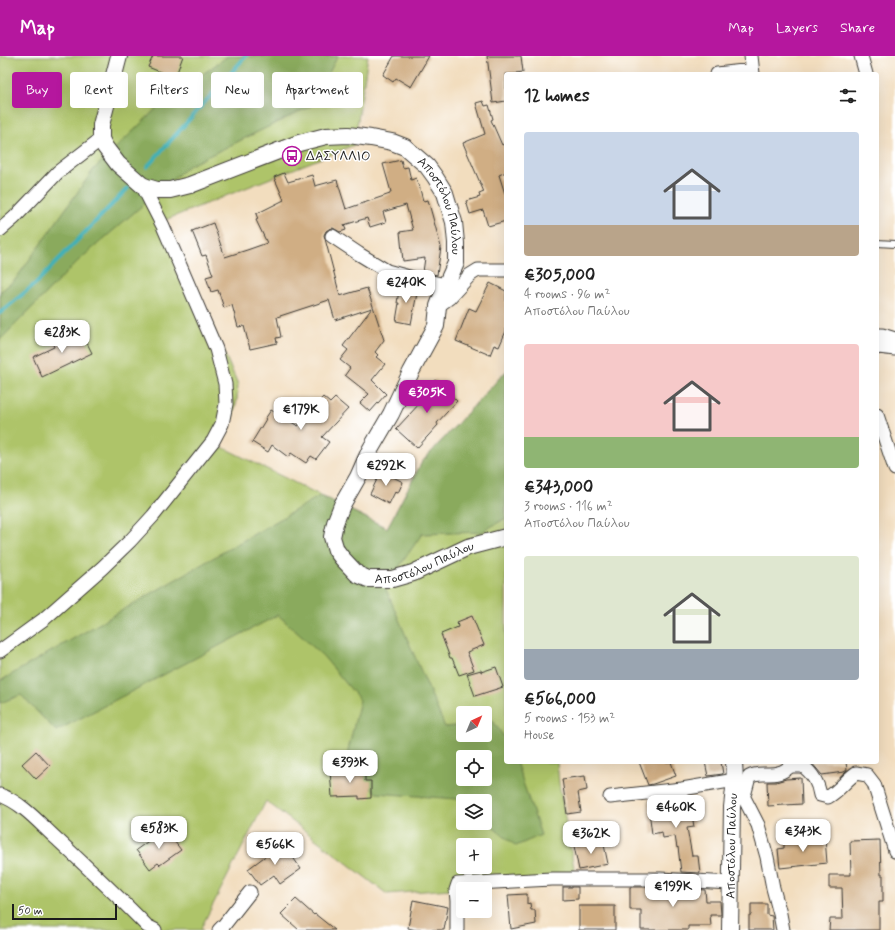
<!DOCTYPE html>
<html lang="en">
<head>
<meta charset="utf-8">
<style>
  body { margin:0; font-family:Mynerve,sans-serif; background:#f6f6f6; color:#222; height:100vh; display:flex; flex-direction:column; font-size:15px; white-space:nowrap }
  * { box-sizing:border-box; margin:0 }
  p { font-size:13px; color:#767676 }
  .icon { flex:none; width:22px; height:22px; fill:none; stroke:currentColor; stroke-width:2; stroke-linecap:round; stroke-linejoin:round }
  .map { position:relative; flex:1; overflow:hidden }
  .side { position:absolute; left:504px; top:16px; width:375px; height:692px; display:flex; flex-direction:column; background:#fff; border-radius:4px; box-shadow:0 4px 16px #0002 }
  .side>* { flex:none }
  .banner { position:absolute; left:12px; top:16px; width:380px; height:36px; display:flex; gap:8px }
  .needle { width:26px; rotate:44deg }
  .fabs { position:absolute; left:456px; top:650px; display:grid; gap:8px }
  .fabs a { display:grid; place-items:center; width:36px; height:36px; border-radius:4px; background:#fff; box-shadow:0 4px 16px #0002; font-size:20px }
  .scale { position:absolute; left:12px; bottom:10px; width:105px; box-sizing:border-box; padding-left:4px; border:2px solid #1c1c1c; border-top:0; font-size:11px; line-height:14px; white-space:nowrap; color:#1c1c1c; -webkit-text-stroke:3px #fff; paint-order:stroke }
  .price { position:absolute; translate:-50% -34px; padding:0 9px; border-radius:8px; background:#fff; color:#222; font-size:13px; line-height:26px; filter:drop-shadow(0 1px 2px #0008) }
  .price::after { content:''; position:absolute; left:50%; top:24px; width:12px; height:9px; margin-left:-6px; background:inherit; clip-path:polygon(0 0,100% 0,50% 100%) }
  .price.active { background:#b5179e; color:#fff }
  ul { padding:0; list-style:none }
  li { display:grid; align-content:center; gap:8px; height:212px; padding:0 20px }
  li span { display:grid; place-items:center; height:124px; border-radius:4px; color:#555 }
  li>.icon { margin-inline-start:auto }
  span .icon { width:72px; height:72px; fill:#fffc; stroke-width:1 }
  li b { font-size:17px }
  h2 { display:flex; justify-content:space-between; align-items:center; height:48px; padding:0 20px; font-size:17px }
  .pill { padding:0 14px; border-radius:4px; background:#fff; box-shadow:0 4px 16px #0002; font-size:14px; line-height:36px }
  .pill.active { background:#b5179e; color:#fff }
  header { display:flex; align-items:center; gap:24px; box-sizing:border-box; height:56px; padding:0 20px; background:#b5179e; color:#fff }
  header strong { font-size:19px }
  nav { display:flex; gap:22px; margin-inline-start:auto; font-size:14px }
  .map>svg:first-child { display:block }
</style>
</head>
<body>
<header>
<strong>Map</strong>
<nav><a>Map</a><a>Layers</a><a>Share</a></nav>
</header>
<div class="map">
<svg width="895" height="874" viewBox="0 0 895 874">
  <rect width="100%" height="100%" fill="#fff"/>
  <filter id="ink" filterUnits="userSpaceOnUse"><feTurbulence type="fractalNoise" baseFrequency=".025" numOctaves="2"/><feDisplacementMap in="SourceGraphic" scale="8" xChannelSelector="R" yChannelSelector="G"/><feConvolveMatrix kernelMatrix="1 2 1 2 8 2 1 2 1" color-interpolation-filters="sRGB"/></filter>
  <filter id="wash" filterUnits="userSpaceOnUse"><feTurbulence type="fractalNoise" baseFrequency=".012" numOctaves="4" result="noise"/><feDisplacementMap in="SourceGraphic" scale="16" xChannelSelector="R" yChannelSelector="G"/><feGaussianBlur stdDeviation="0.9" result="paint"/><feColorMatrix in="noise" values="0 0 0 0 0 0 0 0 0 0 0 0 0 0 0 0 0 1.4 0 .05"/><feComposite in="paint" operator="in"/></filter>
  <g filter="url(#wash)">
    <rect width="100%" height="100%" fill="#f2ddbe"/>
    <path fill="#aec469" stroke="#657042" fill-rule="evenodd" d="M0,0H368L354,89L165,164L238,328L237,345L230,370L220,390L387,472L422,406L506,315V706H557L559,727L576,823L387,838L266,745L201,872L203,874H0ZM463,657H485V679H463ZM463,701H485V723H463ZM463,745H485V767H463ZM463,789H485V811H463Z"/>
    <path fill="#8aaa5d" stroke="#53633c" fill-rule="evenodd" d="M228,0H338L311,50L188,110L78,205L0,284V236L15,224L94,113L161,48Z
      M506,315V462L482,476L422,478L385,531L445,671L463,669V679H485V666L493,665L506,684V706H516L541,779L516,790L485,765V745H463V747L457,743L376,737L345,707L360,644L323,600L278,559L56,675L21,639L0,647V625L320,440L387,472L422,406ZM463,701H485V723H463Z"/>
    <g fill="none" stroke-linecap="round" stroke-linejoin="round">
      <path stroke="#40b0b8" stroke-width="4" d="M147,111L246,0
        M0,257L35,228L128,132"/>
    </g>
    <g id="blocks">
      <path fill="#d0ae84" d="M153,0H183L175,22L148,11Z
        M394,0H429L411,31L396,22L393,26L383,19Z
        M487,0H521L523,16L516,17V18H506V45L493,47Z
        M483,45L485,50L489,49L493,63L491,64L502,89L506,87V116L499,119L506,141V165L488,170L483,154L470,158L466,145L480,141L479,138L484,136L463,87L485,78L476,47Z
        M401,104L403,112L408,111L411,124L416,122L418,129H419L423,145L428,144L441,191L437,219L423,216L425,202L403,205L400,176L413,174L406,149L383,156L386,166L370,171L367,162L344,169L346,174L340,176L333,172L329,173L326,175L324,179L340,240L367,232L384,284L375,296L378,299L376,301L385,308L372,324L386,338L370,356L360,347L369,338L345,319L350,312L340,304L348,294L343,290L372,252L335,264L329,244L277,261L281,281L276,282L277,287L250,293L244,270L238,271L232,249L224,252L218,234L211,236L206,221L213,219L206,199L202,200L192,175L213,167L225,201L247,194L267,187L256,164L258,163L256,158L284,144L274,121L284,117L288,126L312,119L315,130L337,124L346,153L390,138V136H391L383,108Z
        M490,227L506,235V275L499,291L494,289L490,299L456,285L469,252L476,255Z
        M400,228L418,232L411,268L396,265L399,247H397Z
        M82,277L92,297L42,321L33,301L54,291L53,288L70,280L71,282Z
        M435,324L457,345L437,367L438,369L417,392L396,373L421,346L417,343Z
        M323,341L330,347L335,342L348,353L322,381L329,386L316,403L311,400L306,407L291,397L288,401L272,389L268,396L252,386L266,363H265L271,354L298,370Z
        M381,415L403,426L398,437L395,436L389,448L370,438Z
        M472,560L484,589L467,596L474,614L459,619L452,602H450L441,578L458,571L457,566Z
        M496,611L503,631L475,640L467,618L481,614V616Z
        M36,695L50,710L36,723L22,708Z
        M639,706H671L676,720L653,728L648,729Z
        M705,706H721L723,718L708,720Z
        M811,706H846L847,714L844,716L822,719Z
        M365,713V725H371V742L359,743V740L332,741L330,714Z
        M585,720L587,734L578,736L581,756L567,758L562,723Z
        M801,722L802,748L768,750L767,726H776L786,723Z
        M675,743V747L690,745L694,771L687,772L692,800H698L700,817L681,816L678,791L677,792L675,780L663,782L662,776L652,778L648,747Z
        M165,773L181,794L160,809L158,807L150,813L136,794Z
        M825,782L827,807L780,812L778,793L784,792V786Z
        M603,784L608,808L579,814L574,790Z
        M880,784L881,819H883V846H879V874H829L830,863H843L842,832H829V819H851L850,785Z
        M283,787L301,813L280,828L274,819L260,829L248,813Z
        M563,831H578V843L563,844Z
        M630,831H660L705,834L706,845H720L721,859H710L711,870H688V874H641V854H630Z
        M527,838V848L530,847L531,854H535L536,868L511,873L508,839Z
        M296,843L314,859L315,858L335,874H299L281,858Z
        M413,844L448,851L444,874H416L408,872Z
        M751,848H767V859L772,860L773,874H749V859H751Z
        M579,850H615V874H579Z"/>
    </g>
  </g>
  <g filter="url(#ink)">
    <use href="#blocks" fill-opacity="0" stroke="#3c3934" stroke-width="1"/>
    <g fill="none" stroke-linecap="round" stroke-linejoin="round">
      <defs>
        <path id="service" d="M877,187L895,188"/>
        <path id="minor" d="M751,0L753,18
          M861,0L866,18
          M717,18L752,14
          M0,174L14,162L58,116L101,83
          M332,180L359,198L387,215L413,222L446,229
          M438,250L449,242L470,219L478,214H506
          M877,279H882L895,283
          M877,292L879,291L895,293
          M877,359L895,413
          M0,595L44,563L102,512L130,485L153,460L213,385L222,368L226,348L225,328L216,293L163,170L142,129
          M791,710H803C813,718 818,726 820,739L828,741C839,735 846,724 856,717L867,719L874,728L895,795
          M0,739C23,747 40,768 58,784C88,812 118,840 147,870L155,874
          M610,741L682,733L735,724L758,769L767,801L773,832L780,858L783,874
          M740,742L745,736L749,721C759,715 768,720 778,717C784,716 791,710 795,706
          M219,874L224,869L250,836
          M457,874V845L456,834L458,828L552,823H660L730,827"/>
        <g id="tertiary">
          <path id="s1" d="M119,0L101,69V83L105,91L118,108L142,129L147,131L157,134H170L190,129L299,87L326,80L348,79L371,82L392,86L405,91L427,110L435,121L445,137L448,147L454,166L456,187V207L446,229L438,250L436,270L411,316L391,358L370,394L358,421L342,449L335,467L332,481L336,494L342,502L357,518L368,523H392L413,517L468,491L506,481"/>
          <path id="s2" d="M730,874L732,751L735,724L734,706"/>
        </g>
      </defs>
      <use href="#service" stroke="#3c3934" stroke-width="8"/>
      <use href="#minor" stroke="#3c3934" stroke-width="15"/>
      <use href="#tertiary" stroke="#3c3934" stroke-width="18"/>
      <use href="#service" stroke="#fff" stroke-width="6"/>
      <use href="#minor" stroke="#fff" stroke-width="13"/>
      <use href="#tertiary" stroke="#fff" stroke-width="16"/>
    </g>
  </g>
  <defs>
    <symbol id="bus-ring" viewBox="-11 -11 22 22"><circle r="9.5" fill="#fff" stroke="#b5179e" stroke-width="1.5"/><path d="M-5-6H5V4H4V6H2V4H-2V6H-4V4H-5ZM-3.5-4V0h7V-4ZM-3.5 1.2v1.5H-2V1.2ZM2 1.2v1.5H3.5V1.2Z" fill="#b5179e"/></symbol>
  </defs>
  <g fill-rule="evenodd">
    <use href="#bus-ring" x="281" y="89" width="22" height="22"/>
  </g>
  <g text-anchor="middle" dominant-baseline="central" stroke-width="3" stroke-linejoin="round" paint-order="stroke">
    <g font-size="13" fill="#1c1c1c" stroke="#fff" text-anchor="start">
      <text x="306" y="100">ΔΑΣΥΛΛΙΟ</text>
    </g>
    <g font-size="13" fill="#1c1c1c" stroke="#fff">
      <text stroke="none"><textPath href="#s1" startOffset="494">Αποστόλου Παύλου</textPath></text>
      <text stroke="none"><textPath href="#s1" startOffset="975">Αποστόλου Παύλου</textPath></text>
      <text stroke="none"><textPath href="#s2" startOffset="84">Αποστόλου Παύλου</textPath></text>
    </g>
  </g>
</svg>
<div class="fabs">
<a><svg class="needle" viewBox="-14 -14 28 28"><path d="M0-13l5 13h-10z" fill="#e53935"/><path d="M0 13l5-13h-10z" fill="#767676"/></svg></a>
<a><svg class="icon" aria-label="locate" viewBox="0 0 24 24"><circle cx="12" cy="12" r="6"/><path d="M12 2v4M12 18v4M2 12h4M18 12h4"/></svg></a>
<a><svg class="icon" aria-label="layers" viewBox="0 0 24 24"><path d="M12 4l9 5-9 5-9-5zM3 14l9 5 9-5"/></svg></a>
<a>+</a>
<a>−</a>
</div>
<div class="scale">50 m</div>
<b class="price" style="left:406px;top:248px">€240K</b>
<b class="price" style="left:62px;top:298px">€283K</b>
<b class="price active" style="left:427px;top:358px">€305K</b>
<b class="price" style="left:301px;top:375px">€179K</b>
<b class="price" style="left:386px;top:431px">€292K</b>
<b class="price" style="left:350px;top:728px">€393K</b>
<b class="price" style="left:676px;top:773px">€460K</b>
<b class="price" style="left:159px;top:794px">€583K</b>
<b class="price" style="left:803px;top:797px">€343K</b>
<b class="price" style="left:591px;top:799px">€362K</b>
<b class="price" style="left:275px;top:810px">€566K</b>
<b class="price" style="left:673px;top:852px">€199K</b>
<div class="banner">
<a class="pill active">Buy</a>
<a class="pill">Rent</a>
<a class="pill">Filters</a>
<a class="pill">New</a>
<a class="pill">Apartment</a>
</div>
<section class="side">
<h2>12 homes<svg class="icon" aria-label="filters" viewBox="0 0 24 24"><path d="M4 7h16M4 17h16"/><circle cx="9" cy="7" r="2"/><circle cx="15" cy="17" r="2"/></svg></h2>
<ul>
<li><span style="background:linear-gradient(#c9d6e8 75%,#b9a48a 0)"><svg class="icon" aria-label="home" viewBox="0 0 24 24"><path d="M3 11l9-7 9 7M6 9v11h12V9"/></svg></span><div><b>€305,000</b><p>4 rooms · 96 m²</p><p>Αποστόλου Παύλου</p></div></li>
<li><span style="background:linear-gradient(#f6c9c9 75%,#8fb573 0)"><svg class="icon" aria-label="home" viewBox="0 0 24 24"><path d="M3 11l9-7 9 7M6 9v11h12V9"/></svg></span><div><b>€343,000</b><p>3 rooms · 116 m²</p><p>Αποστόλου Παύλου</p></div></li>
<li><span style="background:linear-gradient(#dfe7d0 75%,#9aa5b1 0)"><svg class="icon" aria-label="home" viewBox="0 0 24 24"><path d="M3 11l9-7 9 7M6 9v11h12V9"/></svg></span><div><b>€566,000</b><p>5 rooms · 153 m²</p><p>House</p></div></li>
</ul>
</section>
</div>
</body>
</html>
